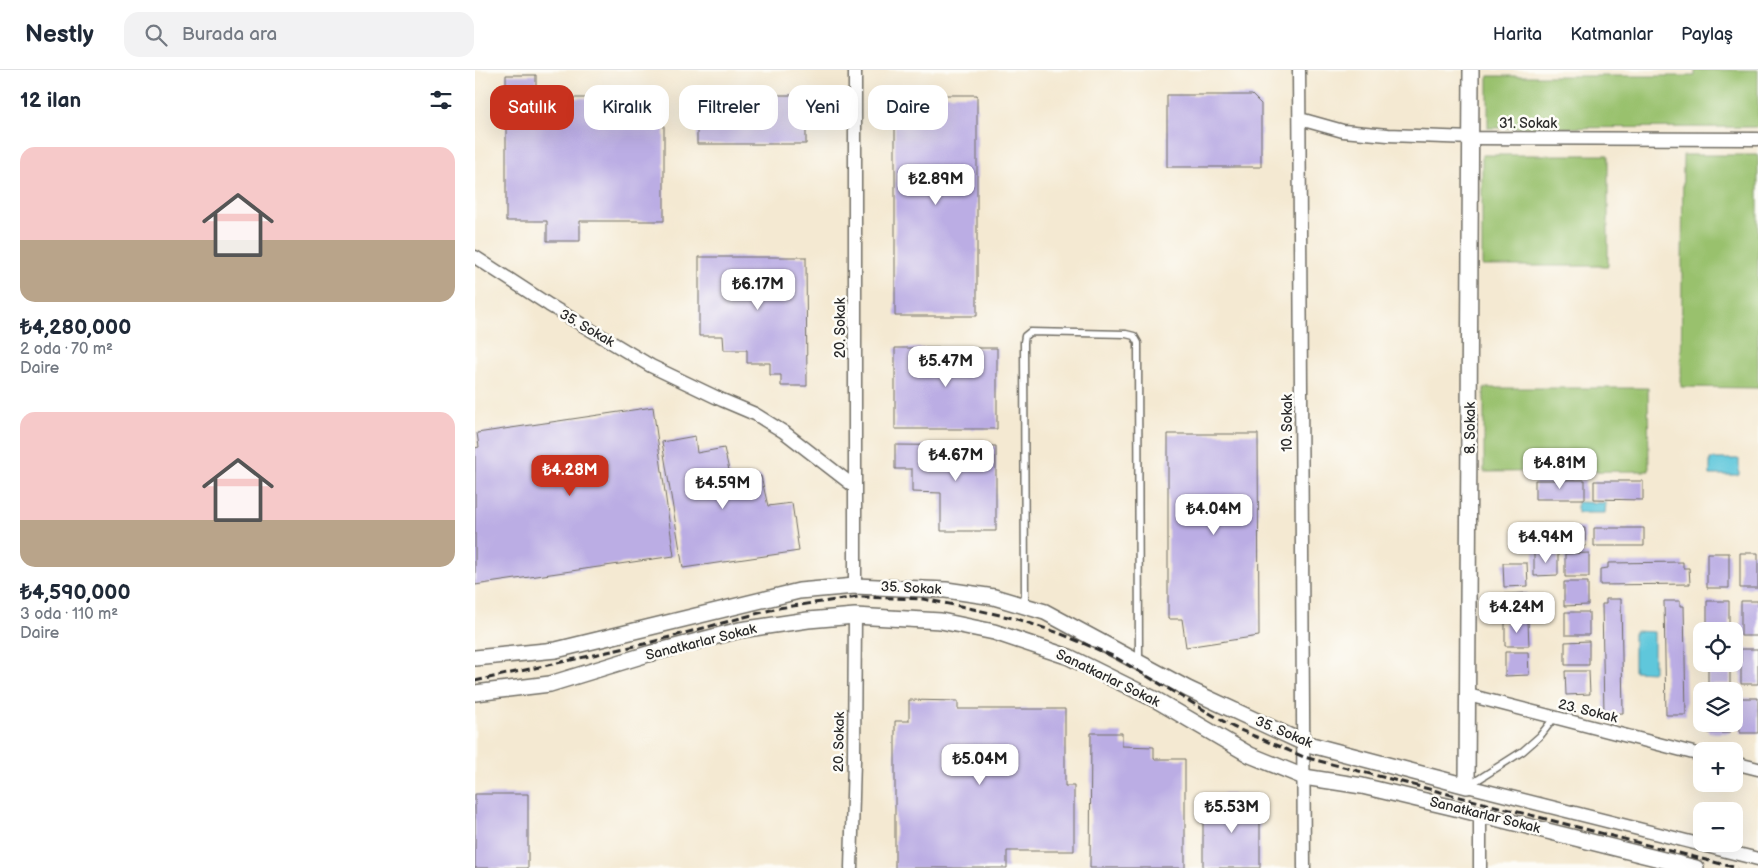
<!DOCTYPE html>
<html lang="tr">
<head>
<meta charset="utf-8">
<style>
  body { margin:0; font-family:"Balsamiq Sans",sans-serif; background:#f2f2f3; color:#1f2937; height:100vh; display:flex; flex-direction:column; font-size:19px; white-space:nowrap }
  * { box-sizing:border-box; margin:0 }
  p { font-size:16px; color:#747a83 }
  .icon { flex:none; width:28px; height:28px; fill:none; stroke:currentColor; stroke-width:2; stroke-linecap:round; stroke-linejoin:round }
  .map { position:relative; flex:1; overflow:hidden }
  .details { display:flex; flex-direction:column; background:#fff; width:475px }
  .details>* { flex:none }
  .top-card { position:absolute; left:15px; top:15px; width:475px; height:45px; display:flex; gap:10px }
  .tools { position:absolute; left:1218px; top:552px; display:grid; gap:10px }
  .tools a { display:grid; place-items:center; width:50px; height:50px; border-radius:10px; background:#fff; box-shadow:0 5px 20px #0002; font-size:25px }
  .price { position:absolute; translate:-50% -42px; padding:0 11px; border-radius:10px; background:#fff; color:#222; font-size:16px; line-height:32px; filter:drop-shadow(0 1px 2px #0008) }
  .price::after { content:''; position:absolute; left:50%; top:30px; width:15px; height:11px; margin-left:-8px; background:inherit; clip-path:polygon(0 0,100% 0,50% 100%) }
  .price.active { background:#c8321e; color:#fff }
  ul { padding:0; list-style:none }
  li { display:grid; align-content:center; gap:10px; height:265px; padding:0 20px }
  li span { display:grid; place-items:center; height:155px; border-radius:15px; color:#555 }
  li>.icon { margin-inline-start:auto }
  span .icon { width:90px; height:90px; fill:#fffc; stroke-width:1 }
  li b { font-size:21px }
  h2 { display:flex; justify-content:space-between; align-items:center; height:60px; padding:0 20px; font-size:21px }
  .pill { padding:0 18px; border-radius:15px; background:#fff; box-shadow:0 5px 20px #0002; font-size:18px; line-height:45px }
  .pill.active { background:#c8321e; color:#fff }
  header { display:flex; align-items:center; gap:30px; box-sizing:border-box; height:70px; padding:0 25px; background:#fff; border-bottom:1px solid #e0e1e3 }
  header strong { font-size:24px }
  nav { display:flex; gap:28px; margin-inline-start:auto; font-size:18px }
  .search { width:350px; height:45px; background:#f2f2f3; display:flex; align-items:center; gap:12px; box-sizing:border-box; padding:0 18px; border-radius:15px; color:#747a83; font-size:19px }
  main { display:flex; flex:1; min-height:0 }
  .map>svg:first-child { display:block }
</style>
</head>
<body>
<header>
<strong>Nestly</strong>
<div class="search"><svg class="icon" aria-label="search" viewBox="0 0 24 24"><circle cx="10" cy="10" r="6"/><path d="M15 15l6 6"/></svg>Burada ara</div>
<nav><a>Harita</a><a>Katmanlar</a><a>Paylaş</a></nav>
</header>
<main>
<section class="details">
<h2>12 ilan<svg class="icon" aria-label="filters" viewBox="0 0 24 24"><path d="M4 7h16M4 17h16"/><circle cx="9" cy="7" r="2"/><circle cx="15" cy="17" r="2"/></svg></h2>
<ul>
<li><span style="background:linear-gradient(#f6c9c9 60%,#b9a48a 0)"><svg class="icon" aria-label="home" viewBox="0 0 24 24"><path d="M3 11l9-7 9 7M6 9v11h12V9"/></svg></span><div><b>₺4,280,000</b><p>2 oda · 70 m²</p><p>Daire</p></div></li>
<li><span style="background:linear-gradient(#f6c9c9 70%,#b9a48a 0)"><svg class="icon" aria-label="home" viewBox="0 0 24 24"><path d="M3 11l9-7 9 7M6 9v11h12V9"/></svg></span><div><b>₺4,590,000</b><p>3 oda · 110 m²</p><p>Daire</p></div></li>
</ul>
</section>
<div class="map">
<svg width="1283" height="798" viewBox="0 0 1283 798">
  <rect width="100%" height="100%" fill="#fdfcf7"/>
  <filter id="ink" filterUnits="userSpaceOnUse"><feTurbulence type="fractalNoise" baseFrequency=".02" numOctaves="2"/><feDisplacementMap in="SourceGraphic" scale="10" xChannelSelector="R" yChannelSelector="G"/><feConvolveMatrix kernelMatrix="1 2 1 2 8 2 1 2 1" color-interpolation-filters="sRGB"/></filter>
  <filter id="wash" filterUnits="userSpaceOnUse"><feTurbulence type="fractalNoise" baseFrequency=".0096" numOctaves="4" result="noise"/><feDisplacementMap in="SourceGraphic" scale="20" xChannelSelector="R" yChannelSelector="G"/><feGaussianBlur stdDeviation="1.12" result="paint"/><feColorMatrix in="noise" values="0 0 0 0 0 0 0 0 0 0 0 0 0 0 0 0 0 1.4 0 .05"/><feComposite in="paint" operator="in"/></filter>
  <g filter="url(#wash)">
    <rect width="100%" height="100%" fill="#f4e9d2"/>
    <path fill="#99c16d" stroke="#62764c" d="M1220,0H1283V57L1013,58V6H1220Z
      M1007,85H1133V196H1007Z
      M1208,85H1283V318L1206,317Z
      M1173,318L1174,401L1009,402V318Z"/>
    <path fill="#5fc7db" stroke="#457983" d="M1235,389H1264V405H1235Z
      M1102,432L1131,433L1130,443H1102Z
      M1159,561L1179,562V602L1159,601Z"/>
    <g id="blocks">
      <path fill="#bbade4" d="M31,5H61V28H189V151H105V171H72V151H31Z
        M222,25H331V74H222Z
        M420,25H502V246H420Z
        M692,25H777L786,34V97H692Z
        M224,187H331L332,316H306V305H295V293H272V280H249L248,266H224Z
        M420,278H522V359H420Z
        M178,337L199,486L0,515V378L4,377L2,363Z
        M693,364H783L784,566L711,577L707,549H693Z
        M220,366L222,383L249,378L256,409L286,406L293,436L317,433L324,481L208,498L187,372Z
        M420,375L521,376V461H466V423L437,422V399H420Z
        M1060,410H1110V429H1060Z
        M1119,411H1168V430L1119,429Z
        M1061,458H1110V476H1061Z
        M1119,458H1169V476H1119Z
        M1059,482H1083V505L1059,506Z
        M1114,483V507H1090V484Z
        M1232,483H1254V518H1232Z
        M1265,483H1283V518H1265Z
        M1208,492V498H1214L1215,514L1125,515V499L1133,498V493Z
        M1028,493H1052L1053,516L1029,517Z
        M1089,512H1113V535L1089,536Z
        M1053,523V547H1030L1029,524Z
        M1131,529H1146L1148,643L1129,644L1127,534H1131Z
        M1189,531H1205V536H1209L1211,645H1191Z
        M1232,531H1254V561H1232Z
        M1266,531H1283V566H1266Z
        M1090,542H1114V565H1090Z
        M1053,552L1054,576H1030V553Z
        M1114,571V595H1090V572Z
        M1266,579H1283V614H1266Z
        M1030,582H1053L1054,605L1030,606Z
        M1233,594H1255V614H1233Z
        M1090,601H1114L1115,624L1091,625Z
        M1265,628H1283V663H1265Z
        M434,630L483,631V639H590V716H599V781H532V798H420V651H434Z
        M1233,654H1255V663H1233Z
        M616,663H647V676L679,677V689H710V798H615Z
        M0,724H53V798H0Z
        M746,724H774V736H785V798H728V736H746Z"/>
    </g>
  </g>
  <g filter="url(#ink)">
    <use href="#blocks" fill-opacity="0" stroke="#716e65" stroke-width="1"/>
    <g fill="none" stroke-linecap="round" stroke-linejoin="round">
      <defs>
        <path id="service" d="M550,535L549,272L550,266L555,262L651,264L659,266L663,273L664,591
          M993,716L1048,681L1065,666L1079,648"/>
        <path id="minor" d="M380,0V516
          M824,0L829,798
          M825,49L868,61L913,65L997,68L1283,69
          M0,187L74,235L176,296L247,330L280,344L309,362L380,417
          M993,625L1226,685
          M1259,693L1283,699
          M992,716L1283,789
          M376,798L379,690L380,546
          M1005,798V744"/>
        <path id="tertiary" d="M0,588L81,580L324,521L380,516L471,520L519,527L570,542L713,619L829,673L992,716L996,0
          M0,623L75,614L173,584L265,560L333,550L380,546L466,551L519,562L594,587L683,631L775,685L829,707L887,716L980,738L1221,798"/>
      </defs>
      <use href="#service" stroke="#716e65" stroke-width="9"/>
      <use href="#minor" stroke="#716e65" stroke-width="15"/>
      <use href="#tertiary" stroke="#716e65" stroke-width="18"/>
      <use href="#service" stroke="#fff" stroke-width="6"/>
      <use href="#minor" stroke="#fff" stroke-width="12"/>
      <use href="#tertiary" stroke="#fff" stroke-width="15"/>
      <path stroke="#2b2b2b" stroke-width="3" stroke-dasharray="8 4" stroke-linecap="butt" d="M0,611L169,574L303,538L383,527L448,529L485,536L542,549L584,563L638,586L758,657L829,687L1262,798"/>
    </g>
  </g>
  <g text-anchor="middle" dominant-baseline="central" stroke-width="5" stroke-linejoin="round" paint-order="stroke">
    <g font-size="14" fill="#2b2b2b" stroke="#fdfcf7">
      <text x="1053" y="53">31. Sokak</text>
      <text transform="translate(112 258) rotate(30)">35. Sokak</text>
      <text transform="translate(365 258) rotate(-90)">20. Sokak</text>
      <text transform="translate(812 353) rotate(-90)">10. Sokak</text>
      <text transform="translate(995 358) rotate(-90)">8. Sokak</text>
      <text transform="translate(436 518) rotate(3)">35. Sokak</text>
      <text transform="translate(226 572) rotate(-14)">Sanatkarlar Sokak</text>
      <text transform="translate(633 608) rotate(26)">Sanatkarlar Sokak</text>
      <text transform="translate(1113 641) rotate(14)">23. Sokak</text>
      <text transform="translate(809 662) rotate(23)">35. Sokak</text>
      <text transform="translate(364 672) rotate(-89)">20. Sokak</text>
      <text transform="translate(1010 745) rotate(14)">Sanatkarlar Sokak</text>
    </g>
  </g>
</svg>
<div class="tools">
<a><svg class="icon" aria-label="locate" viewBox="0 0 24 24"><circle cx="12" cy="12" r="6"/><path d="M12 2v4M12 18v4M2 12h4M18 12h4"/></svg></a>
<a><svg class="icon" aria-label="layers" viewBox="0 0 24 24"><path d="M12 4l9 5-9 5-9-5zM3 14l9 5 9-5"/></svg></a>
<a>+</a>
<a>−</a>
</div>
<b class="price" style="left:461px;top:136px">₺2.89M</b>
<b class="price" style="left:283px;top:241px">₺6.17M</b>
<b class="price" style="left:471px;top:318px">₺5.47M</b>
<b class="price" style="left:481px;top:412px">₺4.67M</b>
<b class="price" style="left:1085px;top:420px">₺4.81M</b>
<b class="price active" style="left:95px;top:427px">₺4.28M</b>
<b class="price" style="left:248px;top:440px">₺4.59M</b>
<b class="price" style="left:739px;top:466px">₺4.04M</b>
<b class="price" style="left:1071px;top:494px">₺4.94M</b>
<b class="price" style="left:1042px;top:564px">₺4.24M</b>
<b class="price" style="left:505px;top:716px">₺5.04M</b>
<b class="price" style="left:757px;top:764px">₺5.53M</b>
<div class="top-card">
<a class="pill active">Satılık</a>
<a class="pill">Kiralık</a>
<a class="pill">Filtreler</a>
<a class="pill">Yeni</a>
<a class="pill">Daire</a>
</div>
</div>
</main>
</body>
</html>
